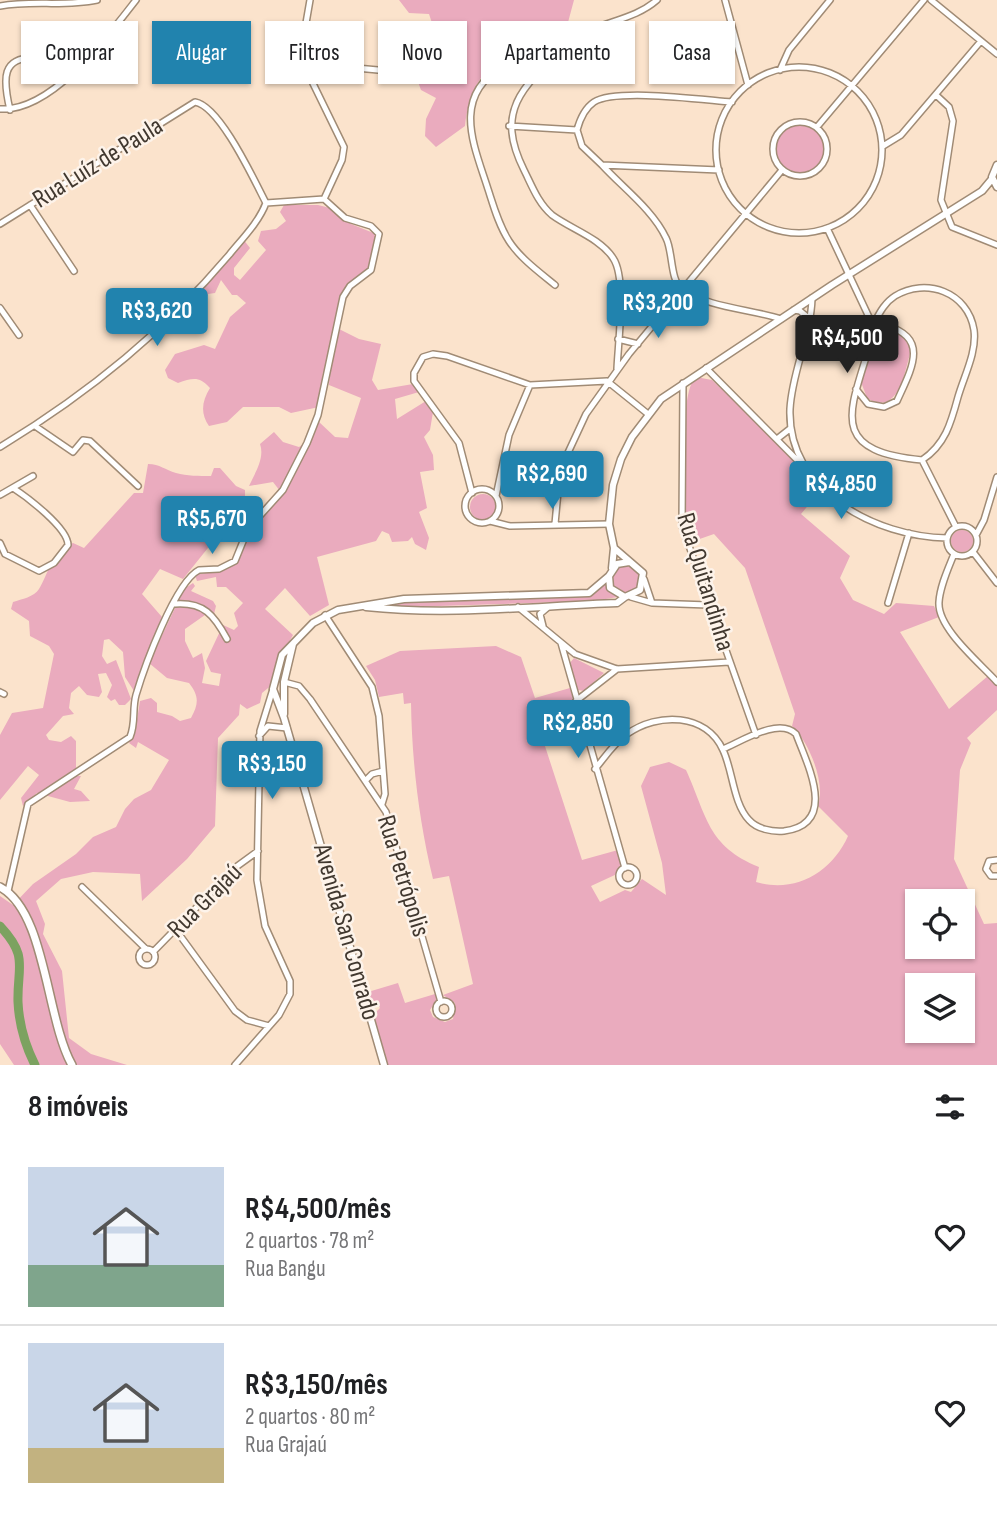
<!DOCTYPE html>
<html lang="pt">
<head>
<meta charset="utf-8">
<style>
  body { margin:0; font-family:"Sofia Sans Condensed",sans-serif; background:#f2f2f2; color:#202124; height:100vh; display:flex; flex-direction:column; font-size:26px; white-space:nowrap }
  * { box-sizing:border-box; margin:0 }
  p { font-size:23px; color:#757577 }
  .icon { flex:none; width:38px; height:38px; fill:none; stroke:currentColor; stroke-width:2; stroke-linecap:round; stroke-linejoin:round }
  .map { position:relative; height:1065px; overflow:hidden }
  .side { display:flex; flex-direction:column; background:#fff; flex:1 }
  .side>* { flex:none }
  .hud { position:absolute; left:21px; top:21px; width:956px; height:63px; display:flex; gap:14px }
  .fabs { position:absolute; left:905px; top:889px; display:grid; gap:14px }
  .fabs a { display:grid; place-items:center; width:70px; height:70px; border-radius:0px; background:#fff; box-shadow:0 2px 5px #0004; font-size:35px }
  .price { position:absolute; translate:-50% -60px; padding:0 16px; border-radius:7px; background:#2183ae; color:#fff; font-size:23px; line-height:46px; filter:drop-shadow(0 2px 4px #0008) }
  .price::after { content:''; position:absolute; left:50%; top:42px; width:21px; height:16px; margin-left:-10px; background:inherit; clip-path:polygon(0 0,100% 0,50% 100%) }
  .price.current { background:#222; color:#fff }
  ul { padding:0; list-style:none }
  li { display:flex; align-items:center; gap:21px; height:175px; padding:0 28px }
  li+li { border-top:2px solid #e0e0e0 }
  li span { display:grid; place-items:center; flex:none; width:196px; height:140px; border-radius:0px; color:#555 }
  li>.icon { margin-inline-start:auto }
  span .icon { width:84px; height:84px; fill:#fffc; stroke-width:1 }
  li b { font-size:30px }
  h2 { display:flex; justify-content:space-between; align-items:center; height:84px; padding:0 28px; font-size:30px }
  .tag { padding:0 24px; border-radius:0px; background:#fff; box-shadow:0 2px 5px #0004; font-size:24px; line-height:63px }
  .tag.current { background:#2183ae; color:#fff }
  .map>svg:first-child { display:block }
</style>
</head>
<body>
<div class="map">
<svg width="997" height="1065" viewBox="0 0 997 1065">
  <rect width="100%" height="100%" fill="#fbe3cc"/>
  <path fill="#eaabbe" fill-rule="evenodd" d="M399,0H574L563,41C547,50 544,50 527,52C485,58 469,88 465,126L436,147L425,136L426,119L436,98L421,90L417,79L419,70L432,69L435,32L429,14L409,13Z
    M775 148a25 25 0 1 1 50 0a25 25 0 1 1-50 0Z
    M284,205H318L330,208L351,224L376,234L371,266L344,289L335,327L359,339L381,344L372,380L378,390L413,384L419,392L395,399L397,419L426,401L433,412L430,430L424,437L433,455L434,470L420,472L427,508L419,512L429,538L426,550L415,544L412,537L408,541L392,542L389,534L382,531L376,541L317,557L329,605L310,616L285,588L265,609L293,635L282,654L273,684L262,693L260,703L247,709L240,704L239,715L218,738L215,826L187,859L142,901L140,874L93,872L61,879L36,901L45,924L43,934L62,971L69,1038L91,1054L127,1065H14L0,1044V896L13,905L33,884L76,854L93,837L116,827L125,809L134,799L151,790L169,760L138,742L136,748L129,743L135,732L140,701L151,698L157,703V712L172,716L180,721L191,718C199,703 199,696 189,683L167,678L149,663L184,589L193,583L195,586L191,591L213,601L216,606L213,618L205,615L185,629V641L193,658L202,653L205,668L202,683L219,686L221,674L211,672L206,661L223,625L234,630L238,626L234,613L243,603L226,587H217L216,577L197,581L195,575L229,568L240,558L250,528L280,491L273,482L249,486C255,473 265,458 260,444L274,432L283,442L299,447L312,438L318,421L335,437L348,438L361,398L329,385L330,372H323L319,407L291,413L279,407H243L227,422L209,426C200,413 202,401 210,388C199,376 193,378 178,383L168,378L165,370L175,354L204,345L215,349L230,317L246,303L237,295H232L221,280L215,293L208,294C203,308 192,317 176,314L243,239L250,248L234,268V275L240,280L266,250L258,241L261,231L276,229L286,221L280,212Z
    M888,330L901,333L911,350C905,370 899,418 867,398L861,382L876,336Z
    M696,377L712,380L777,442L821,490L801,514L850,556L840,578L853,600L884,614L896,603L934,606L939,617L900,632L949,709L988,676L997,685V710L967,738L971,743L960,770L954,859L984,924L997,923V1065H384L374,1014L380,1008L377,1002L372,1004L368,992L398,983L405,1003L435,994L437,999L430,1010L433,1017L445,1022L453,1019L455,1003L443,995L473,984L449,876L433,879C419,821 412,763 411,703L404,704L403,693L379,697L375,680L366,666L400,651L496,646L521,657L535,698L570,688L581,728L543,740L582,860L618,850L622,868L617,874L591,886L600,902L625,890L631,892L642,879L666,895L662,863L641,786L650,767L669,762L686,770C707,816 707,846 759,867L756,882C795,894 832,872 848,836L818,806C826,783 809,742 792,726L795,714L745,568L714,534L691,542L687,532C685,506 678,390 696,377ZM917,901H962V947H917ZM917,985H962V1031H917Z
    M148,464C160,464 165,470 176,473C187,476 199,476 211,476L214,468H220L236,486L245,490V496L224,515L228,523L183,579L160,569L142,594L162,617L134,691L125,677L123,652L109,639L104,640L102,656L107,664L116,660L131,699L125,705H119L115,699L111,701L107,697L112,685L106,673L98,674L102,692L99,697L87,695L79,686L71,693L69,708L74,714L63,716L46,735L49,740L61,742L71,736L76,741V776H81L74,789L81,791L90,801L70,802L37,793L23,806L21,798L39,775L28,766L0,800V735L12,713L43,708L54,654L49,646L30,636L29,621L11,609L13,602C22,599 34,597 39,589C49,573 51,552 73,543L84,548L134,493H143Z
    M470 507a13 13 0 1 1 26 0a13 13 0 1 1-26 0Z
    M951 541a11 11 0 1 1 22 0a11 11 0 1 1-22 0Z
    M612 580a14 14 0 1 1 28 0a14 14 0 1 1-28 0Z
    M607,580L612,593L618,597L593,601L408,607L381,606L379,602L590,595Z
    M574,658L604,673L584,691L578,690L569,664Z"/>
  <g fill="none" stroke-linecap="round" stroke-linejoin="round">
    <path stroke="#7ca260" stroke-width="9" d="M0,926C29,957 17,966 18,1002C19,1024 25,1045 35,1065"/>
    <defs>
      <path id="minor" d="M310,0L301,52L303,63L344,147L342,160L324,199
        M725,0L748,85
        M931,0L997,54
        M0,6C32,0 65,7 97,0
        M303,63L410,73
        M549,63C532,57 518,57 503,66C452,96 473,143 487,186C493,204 498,224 509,241C520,258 539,272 555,285
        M716 150a83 83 0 1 1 166 0a83 83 0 1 1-166 0Z
        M780,70L789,50L830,0
        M936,95L949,107L953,121L941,200L952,227L997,245
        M0,109C52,112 108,36 136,0
        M10,110C3,80 0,55 39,58L60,84
        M773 149a27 27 0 1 1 54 0a27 27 0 1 1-54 0Z
        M509,126L577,130
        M817,127L924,0
        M577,130C580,119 585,108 594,102C616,88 704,100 732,102
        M577,130L582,146L602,165L719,170
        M883,146L901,135L981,41
        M602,165C623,188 653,210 666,238C673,251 670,281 682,289C708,308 751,309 781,319
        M266,203L324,199
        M30,205L74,271
        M0,224L195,102C220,106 254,180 266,203
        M827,228L876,332L871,341C851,410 825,451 922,460
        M812,298C811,336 792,371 790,409C787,491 876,537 947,538
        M0,308L19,335
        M794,310L800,311L811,320
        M873,325C879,314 884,303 895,296C926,277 968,292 974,330C977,352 964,376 958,397C951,423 945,445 922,460
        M618,339L638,344
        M706,368L802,465
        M617,369C618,343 627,278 613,258C600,238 571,229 552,215C538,203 532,186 524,170C494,110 523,86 567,45C593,21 631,23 657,0
        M683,383L682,526L756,735
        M856,389L868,404L884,407L897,401C911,370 930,338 887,326L876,332
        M35,426L73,452L83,440L90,441L138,486
        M777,439L791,428
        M0,447C86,395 164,332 229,255C242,239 259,222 266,203
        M922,460L956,527
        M465 506a17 17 0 1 1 34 0a17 17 0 1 1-34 0Z
        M472,493L459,443L414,381V373L423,357L433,354L447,356L530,385L607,381L648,414
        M0,495L33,476
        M496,496L509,435L530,385
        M490,521L510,526L609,524
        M555,524L560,470L586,414L629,354L782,170
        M947 541a15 15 0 1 1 30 0a15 15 0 1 1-30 0Z
        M976,535L984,520L997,477
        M0,543L5,554L39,571L54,563L68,545C68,528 27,497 13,488
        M973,552L997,583
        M954,554C948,569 940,586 939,602C937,628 980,663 997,682
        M644,579L652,603
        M631,597L652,603L708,605
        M888,603L909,533
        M175,604C204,602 214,615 227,639
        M518,607L575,654L617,669L729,662
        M325,615L372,687L379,716L385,794L382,804
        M543,626L540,614L547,608
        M561,643L625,868
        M284,682L299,686L310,699L386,812L441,1002
        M0,692L4,694
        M576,701L617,669
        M259,736L268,726L287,728
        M595,769C605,757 614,743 627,734C658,712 706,713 723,750C733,771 733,803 749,820C757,829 772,832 784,831C839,824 807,764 796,734C779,717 742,741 723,749
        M366,780L372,774L383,771
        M997,860L989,861L986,869L991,876H997
        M619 876a9 9 0 1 1 18 0a9 9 0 1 1-18 0Z
        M82,887L146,949
        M8,891L28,804L130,737C136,723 132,709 136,695C144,668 175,582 199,570L219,569L235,561L248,529L283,490L307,443L318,415L343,297L350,286L371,270L379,234L371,226L345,218L324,199
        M176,930L235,1011L247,1020L269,1026
        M139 957a8 8 0 1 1 16 0a8 8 0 1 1-16 0Z
        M153,952L236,867L258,851
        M436 1009a8 8 0 1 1 16 0a8 8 0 1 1-16 0Z
        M235,1065L279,1015L290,994V981L265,926L257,880L260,731L273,689"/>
      <path id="tertiary" d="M997,165L992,177L997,187
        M614,548L643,573L640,590L625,597L610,588L609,576L617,564L629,562
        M612,568L614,548L609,524L613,485L621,459L632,437L661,399L832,285L982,191L992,179
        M366,607C449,616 534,606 617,603L625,597
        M284,714V682L293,644
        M384,1065L284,718L273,689L282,655L313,623L338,610L404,599L589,593L609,576"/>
      <path id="secondary" d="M0,887C46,911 46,1019 72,1065"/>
    </defs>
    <use href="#minor" stroke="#a08b75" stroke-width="8"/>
    <use href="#tertiary" stroke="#a08b75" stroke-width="9"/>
    <use href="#secondary" stroke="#a08b75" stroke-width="10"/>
    <use href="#minor" stroke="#fff" stroke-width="5"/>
    <use href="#tertiary" stroke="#fff" stroke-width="6"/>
    <use href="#secondary" stroke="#fff" stroke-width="7"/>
  </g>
  <g text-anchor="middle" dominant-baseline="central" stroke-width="5" stroke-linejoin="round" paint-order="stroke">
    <g font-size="26" fill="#41382f" stroke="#fdf3ea">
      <text transform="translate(98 163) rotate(-32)">Rua Luíz de Paula</text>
      <text transform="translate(705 582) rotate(73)">Rua Quitandinha</text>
      <text transform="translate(403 876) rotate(73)">Rua Petrópolis</text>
      <text transform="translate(205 901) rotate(-45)">Rua Grajaú</text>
      <text transform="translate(346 932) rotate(74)">Avenida San Conrado</text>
    </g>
  </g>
</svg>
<div class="fabs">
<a><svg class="icon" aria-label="locate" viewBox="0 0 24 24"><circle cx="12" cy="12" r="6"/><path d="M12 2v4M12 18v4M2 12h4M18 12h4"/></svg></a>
<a><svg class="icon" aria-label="layers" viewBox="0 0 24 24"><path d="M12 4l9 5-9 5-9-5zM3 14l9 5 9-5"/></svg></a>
</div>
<b class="price" style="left:658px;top:340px">R$3,200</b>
<b class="price" style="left:157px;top:348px">R$3,620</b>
<b class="price current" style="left:847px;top:375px">R$4,500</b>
<b class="price" style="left:552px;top:511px">R$2,690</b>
<b class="price" style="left:841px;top:521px">R$4,850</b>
<b class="price" style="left:212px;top:556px">R$5,670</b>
<b class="price" style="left:578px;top:760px">R$2,850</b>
<b class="price" style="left:272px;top:801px">R$3,150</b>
<div class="hud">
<a class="tag">Comprar</a>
<a class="tag current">Alugar</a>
<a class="tag">Filtros</a>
<a class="tag">Novo</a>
<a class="tag">Apartamento</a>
<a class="tag">Casa</a>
</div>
</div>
<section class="side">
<h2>8 imóveis<svg class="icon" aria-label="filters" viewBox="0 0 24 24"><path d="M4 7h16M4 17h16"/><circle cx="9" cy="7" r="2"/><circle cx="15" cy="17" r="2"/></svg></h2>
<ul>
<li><span style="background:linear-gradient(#c9d6e8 70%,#7fa58c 0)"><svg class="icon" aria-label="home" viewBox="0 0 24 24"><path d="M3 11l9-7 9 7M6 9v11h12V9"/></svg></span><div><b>R$4,500/mês</b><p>2 quartos · 78 m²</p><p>Rua Bangu</p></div><svg class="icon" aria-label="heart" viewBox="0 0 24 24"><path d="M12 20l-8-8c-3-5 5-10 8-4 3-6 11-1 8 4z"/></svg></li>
<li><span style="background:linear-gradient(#c9d6e8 75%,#c2b280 0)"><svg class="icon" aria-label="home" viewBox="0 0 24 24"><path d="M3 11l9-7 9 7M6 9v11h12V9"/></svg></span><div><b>R$3,150/mês</b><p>2 quartos · 80 m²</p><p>Rua Grajaú</p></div><svg class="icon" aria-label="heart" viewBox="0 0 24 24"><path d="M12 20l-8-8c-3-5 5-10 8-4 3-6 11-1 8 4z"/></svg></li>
</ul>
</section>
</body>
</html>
